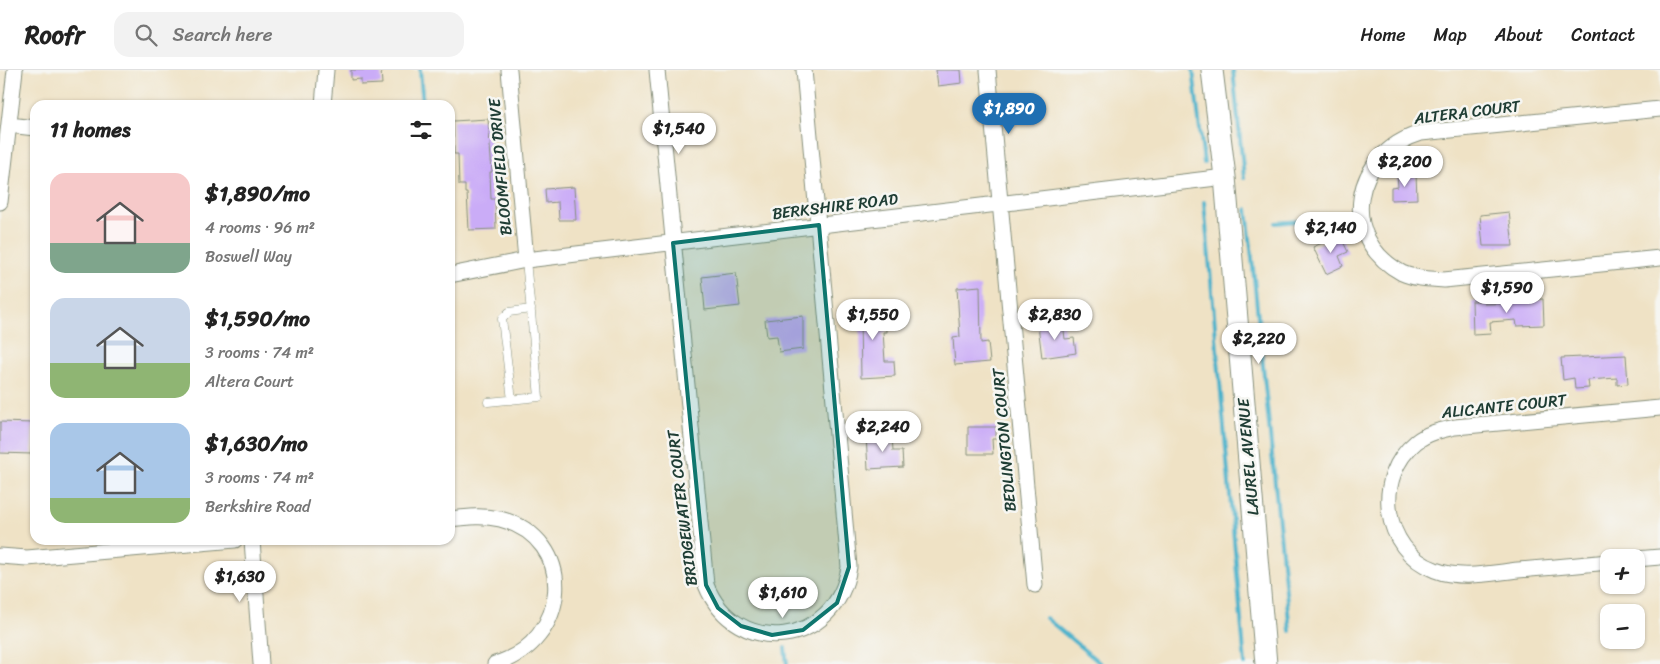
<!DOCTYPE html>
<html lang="en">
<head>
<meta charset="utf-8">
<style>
  body { margin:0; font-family:Sriracha,sans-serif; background:#f2f2f2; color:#222; height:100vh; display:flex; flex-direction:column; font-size:19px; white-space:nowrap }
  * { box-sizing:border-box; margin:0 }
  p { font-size:16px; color:#767676 }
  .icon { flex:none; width:28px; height:28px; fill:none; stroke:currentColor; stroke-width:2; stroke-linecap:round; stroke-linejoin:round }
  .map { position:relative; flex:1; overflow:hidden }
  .details { position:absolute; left:30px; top:30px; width:425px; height:445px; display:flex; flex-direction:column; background:#fff; border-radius:15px; box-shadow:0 1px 4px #0004 }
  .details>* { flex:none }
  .buttons { position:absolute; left:1600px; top:479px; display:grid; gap:10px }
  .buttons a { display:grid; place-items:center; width:45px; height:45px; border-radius:10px; background:#fff; box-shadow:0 1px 4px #0004; font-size:25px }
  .price { position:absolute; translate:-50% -42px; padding:0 11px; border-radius:18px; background:#fff; color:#222; font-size:16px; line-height:32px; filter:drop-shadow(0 1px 2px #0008) }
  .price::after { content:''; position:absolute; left:50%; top:30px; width:15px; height:11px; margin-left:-8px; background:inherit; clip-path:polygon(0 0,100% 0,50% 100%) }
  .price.on { background:#1f6fb2; color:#fff }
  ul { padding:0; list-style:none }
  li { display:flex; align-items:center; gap:15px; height:125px; padding:0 20px }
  li span { display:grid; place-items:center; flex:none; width:140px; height:100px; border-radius:15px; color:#555 }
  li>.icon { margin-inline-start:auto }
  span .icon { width:60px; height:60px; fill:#fffc; stroke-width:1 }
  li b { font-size:21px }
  h2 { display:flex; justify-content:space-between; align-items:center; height:60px; padding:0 20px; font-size:21px }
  header { display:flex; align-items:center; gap:30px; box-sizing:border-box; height:70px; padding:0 25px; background:#fff; border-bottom:1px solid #e0e0e0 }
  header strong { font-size:24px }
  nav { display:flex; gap:28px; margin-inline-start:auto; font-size:18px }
  .search { width:350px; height:45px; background:#f2f2f2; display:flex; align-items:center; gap:12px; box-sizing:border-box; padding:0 18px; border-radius:15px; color:#767676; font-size:19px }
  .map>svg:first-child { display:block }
</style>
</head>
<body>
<header>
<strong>Roofr</strong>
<div class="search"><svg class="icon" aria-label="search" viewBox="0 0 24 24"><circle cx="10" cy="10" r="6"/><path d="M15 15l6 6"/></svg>Search here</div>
<nav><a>Home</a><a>Map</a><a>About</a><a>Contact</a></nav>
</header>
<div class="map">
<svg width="1660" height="594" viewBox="0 0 1660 594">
  <rect width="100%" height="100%" fill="#f6f6f2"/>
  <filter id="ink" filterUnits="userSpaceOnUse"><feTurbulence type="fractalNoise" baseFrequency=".02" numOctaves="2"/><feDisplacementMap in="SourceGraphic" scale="10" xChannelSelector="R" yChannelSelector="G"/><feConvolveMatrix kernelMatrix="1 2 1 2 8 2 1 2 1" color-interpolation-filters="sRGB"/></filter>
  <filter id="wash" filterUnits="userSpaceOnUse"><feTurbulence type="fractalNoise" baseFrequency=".0096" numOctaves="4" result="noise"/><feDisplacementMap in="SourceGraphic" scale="20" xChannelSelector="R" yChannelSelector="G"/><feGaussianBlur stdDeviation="1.12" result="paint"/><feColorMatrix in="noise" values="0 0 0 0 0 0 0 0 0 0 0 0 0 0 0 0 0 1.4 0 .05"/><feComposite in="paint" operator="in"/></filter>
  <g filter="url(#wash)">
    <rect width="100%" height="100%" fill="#efe2c5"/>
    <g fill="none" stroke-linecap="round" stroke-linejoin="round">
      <path stroke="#4cb2cb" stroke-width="4" d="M420,0L423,35
        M1193,0L1204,93
        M1233,0L1244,108
        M1204,132L1245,594
        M1247,139L1290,561
        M1276,153L1348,147
        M1046,548L1101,594
        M785,578L787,594"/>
    </g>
    <g id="blocks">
      <path fill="#caacf7" d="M351,0H381L382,14L361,15V9L351,10Z
        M936,0H961L962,13L938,16Z
        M488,49L492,102H490L491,129H495L496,159L469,160L467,123H465V115H459L458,84H454L453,51Z
        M1397,104H1416L1417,129L1391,130V118L1398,117Z
        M574,117L576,150H559L558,132L546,133L545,119Z
        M1509,142L1513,176H1483L1480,145Z
        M1340,165L1348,182L1339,186L1343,196L1326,204L1313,177Z
        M736,203L740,236L705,240L702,207Z
        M980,216L981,273L988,272L990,292L955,295L953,268L960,267L957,218Z
        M1543,229L1544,255L1517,256L1516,250L1490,252L1491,264L1473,265L1472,231H1485V234L1516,233L1515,230Z
        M873,231V237L885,236L886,262H883L885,291H894L895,306L861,308L860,248L854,249V232Z
        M803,246V279L779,282L777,266L767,267L765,250Z
        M1063,252L1065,269L1074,268L1076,283L1042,288L1038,255Z
        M1626,285L1628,314L1617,315V308L1588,310L1589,318L1575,319L1574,308L1563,310L1561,288Z
        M0,352L33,353L31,384L0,383Z
        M968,357H996V369H992L993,384H968Z
        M892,365L893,381H902L903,397L868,399L866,366Z"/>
    </g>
  </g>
  <g filter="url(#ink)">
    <use href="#blocks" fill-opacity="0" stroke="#87907c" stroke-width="1"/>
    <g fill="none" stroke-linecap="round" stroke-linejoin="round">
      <defs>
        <path id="lane" d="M512,330L502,249L509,242L531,239
          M488,332L539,327L526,190"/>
        <path id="street" d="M509,0L526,190
          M657,0L706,515C736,590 837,577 849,497L804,0
          M988,0L1035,515
          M323,35L326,0
          M1660,39L1421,63C1353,83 1336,167 1402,203C1415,209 1430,209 1444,210L1660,188
          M9,55L35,58
          M0,132L15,0
          M450,205L526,190L1225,107
          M450,449C467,447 483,445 500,449C579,469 571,572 495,594
          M252,470L261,594
          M0,486L27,488L235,470
          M1636,489L1660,487
          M1609,492C1578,495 1548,498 1518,500C1491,503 1460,510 1435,500C1382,480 1373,407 1416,372C1427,363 1441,360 1455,357L1660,338"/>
        <path id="secondary" d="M1212,0L1225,107L1266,594"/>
      </defs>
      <use href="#lane" stroke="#87907c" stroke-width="9"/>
      <use href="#street" stroke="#87907c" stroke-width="17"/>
      <use href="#secondary" stroke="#87907c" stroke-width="23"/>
      <use href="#lane" stroke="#fff" stroke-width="8"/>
      <use href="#street" stroke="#fff" stroke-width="15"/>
      <use href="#secondary" stroke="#fff" stroke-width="21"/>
    </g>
  </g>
  <path fill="#0f766e" fill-opacity="0.2" stroke="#0f766e" stroke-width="4" stroke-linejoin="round" d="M819,155L849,497L837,533L803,560L772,565L741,556L718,538L706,515L673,173Z"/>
  <g text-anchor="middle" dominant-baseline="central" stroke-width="5" stroke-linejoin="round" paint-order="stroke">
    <g font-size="16" fill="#1f3d34" stroke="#f6f6f2">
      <text transform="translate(1467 42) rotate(-7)">ALTERA COURT</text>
      <text transform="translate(500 97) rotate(-95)">BLOOMFIELD DRIVE</text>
      <text transform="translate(835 136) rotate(-7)">BERKSHIRE ROAD</text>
      <text transform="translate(1504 336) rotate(-6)">ALICANTE COURT</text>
      <text transform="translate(1004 370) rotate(-95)">BEDLINGTON COURT</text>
      <text transform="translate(1248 387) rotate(-95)">LAUREL AVENUE</text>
      <text transform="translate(682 438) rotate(-97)">BRIDGEWATER COURT</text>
    </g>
  </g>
</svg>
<div class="buttons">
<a>+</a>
<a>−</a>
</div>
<b class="price on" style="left:1009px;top:65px">$1,890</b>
<b class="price" style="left:679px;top:85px">$1,540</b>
<b class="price" style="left:1405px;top:118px">$2,200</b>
<b class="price" style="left:1331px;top:184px">$2,140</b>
<b class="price" style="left:1507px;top:244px">$1,590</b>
<b class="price" style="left:873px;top:271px">$1,550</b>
<b class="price" style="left:1055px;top:271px">$2,830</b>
<b class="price" style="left:1259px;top:295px">$2,220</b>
<b class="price" style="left:883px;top:383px">$2,240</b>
<b class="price" style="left:240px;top:533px">$1,630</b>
<b class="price" style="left:783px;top:549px">$1,610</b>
<section class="details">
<h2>11 homes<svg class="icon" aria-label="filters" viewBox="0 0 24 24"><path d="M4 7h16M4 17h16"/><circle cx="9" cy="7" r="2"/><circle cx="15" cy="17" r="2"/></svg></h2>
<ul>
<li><span style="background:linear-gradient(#f6c9c9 70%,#7fa58c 0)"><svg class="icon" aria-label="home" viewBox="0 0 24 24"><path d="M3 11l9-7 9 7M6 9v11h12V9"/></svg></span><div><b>$1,890/mo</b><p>4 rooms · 96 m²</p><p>Boswell Way</p></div></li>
<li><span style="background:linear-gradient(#c9d6e8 65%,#8fb573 0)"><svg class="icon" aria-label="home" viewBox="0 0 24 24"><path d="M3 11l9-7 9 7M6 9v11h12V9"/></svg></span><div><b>$1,590/mo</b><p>3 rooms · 74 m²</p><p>Altera Court</p></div></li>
<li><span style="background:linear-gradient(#a9c7e8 75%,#8fb573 0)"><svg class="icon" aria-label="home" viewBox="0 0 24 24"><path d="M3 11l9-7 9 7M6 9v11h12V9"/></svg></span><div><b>$1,630/mo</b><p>3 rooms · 74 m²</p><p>Berkshire Road</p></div></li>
</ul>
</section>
</div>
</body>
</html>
